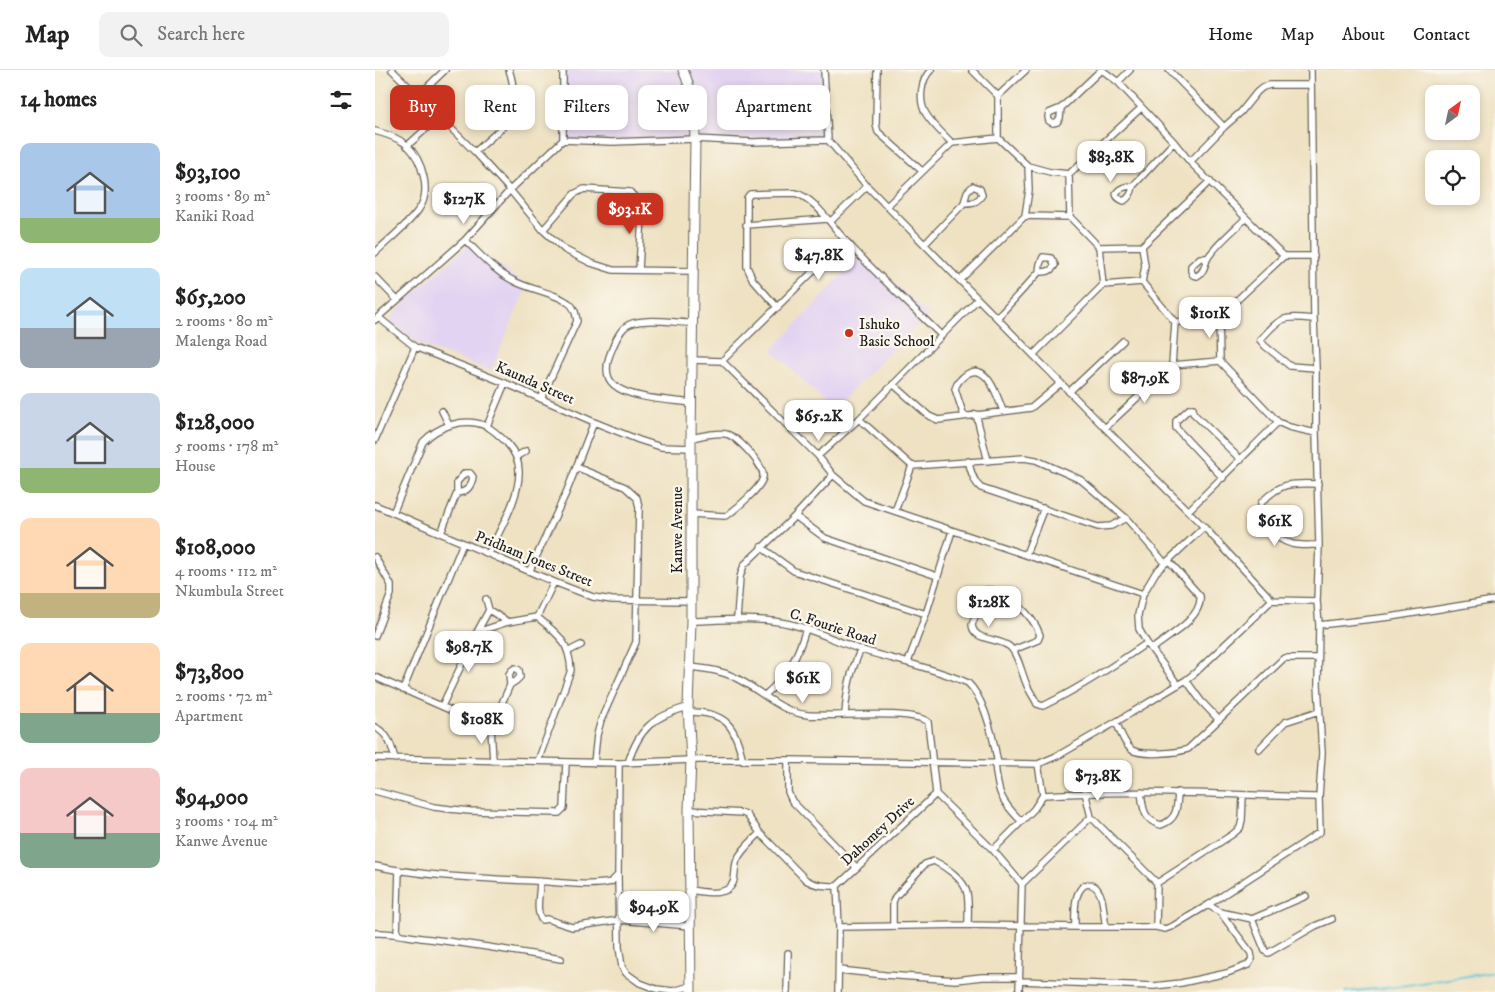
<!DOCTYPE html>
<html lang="en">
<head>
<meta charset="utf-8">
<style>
  body { margin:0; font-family:"IM FELL DW Pica",serif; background:#f2f2f2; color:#222; height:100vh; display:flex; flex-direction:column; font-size:19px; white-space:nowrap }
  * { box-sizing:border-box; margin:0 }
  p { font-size:16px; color:#767676 }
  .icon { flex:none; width:28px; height:28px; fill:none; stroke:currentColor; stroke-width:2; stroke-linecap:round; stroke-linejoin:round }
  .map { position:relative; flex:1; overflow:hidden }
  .details { display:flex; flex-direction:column; background:#fff; width:375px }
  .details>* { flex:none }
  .hud { position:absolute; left:15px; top:15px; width:475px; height:45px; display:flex; gap:10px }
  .needle { width:32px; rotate:33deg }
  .controls { position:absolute; left:1050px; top:15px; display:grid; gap:10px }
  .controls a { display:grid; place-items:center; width:55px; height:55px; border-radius:10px; background:#fff; box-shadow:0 2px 8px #0003; font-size:25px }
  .price { position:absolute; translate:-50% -42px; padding:0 11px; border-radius:10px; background:#fff; color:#222; font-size:16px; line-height:32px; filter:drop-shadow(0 1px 2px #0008) }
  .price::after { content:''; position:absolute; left:50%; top:30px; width:15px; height:11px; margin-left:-8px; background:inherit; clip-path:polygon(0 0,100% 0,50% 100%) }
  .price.on { background:#c8321e; color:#fff }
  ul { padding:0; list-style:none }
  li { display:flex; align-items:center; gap:15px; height:125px; padding:0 20px }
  li span { display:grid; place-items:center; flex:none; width:140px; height:100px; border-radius:10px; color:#555 }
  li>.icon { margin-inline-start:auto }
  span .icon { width:60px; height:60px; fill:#fffc; stroke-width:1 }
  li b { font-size:21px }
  h2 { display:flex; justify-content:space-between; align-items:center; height:60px; padding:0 20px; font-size:21px }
  .tag { padding:0 18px; border-radius:10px; background:#fff; box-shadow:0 2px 8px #0003; font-size:18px; line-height:45px }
  .tag.on { background:#c8321e; color:#fff }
  header { display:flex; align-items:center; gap:30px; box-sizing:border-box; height:70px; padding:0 25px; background:#fff; border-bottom:1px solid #e0e0e0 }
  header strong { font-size:24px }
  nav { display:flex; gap:28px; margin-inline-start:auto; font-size:18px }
  .search { width:350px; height:45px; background:#f2f2f2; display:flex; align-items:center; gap:12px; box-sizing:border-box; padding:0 18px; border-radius:10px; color:#767676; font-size:19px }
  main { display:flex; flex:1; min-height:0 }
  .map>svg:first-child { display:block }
</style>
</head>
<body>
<header>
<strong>Map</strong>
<div class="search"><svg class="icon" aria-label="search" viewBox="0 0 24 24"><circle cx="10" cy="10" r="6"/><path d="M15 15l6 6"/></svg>Search here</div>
<nav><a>Home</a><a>Map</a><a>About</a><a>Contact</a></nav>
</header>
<main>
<section class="details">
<h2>14 homes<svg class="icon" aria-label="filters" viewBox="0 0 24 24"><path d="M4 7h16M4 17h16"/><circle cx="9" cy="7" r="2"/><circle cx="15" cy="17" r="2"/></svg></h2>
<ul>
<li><span style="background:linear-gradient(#a9c7e8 75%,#8fb573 0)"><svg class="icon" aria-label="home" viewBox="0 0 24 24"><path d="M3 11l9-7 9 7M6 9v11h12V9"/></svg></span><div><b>$93,100</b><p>3 rooms · 89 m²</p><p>Kaniki Road</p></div></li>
<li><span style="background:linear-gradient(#bfe0f5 60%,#9aa5b1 0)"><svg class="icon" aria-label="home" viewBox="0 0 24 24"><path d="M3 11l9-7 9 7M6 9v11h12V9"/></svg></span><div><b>$65,200</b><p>2 rooms · 80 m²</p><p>Malenga Road</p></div></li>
<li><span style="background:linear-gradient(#c9d6e8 75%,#8fb573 0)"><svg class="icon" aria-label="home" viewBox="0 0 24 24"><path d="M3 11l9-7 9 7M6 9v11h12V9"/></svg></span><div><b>$128,000</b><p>5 rooms · 178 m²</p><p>House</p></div></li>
<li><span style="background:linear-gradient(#ffd9b3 75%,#c2b280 0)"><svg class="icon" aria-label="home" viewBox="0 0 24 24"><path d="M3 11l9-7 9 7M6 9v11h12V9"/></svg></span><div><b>$108,000</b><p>4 rooms · 112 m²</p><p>Nkumbula Street</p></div></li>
<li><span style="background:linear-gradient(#ffd9b3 70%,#7fa58c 0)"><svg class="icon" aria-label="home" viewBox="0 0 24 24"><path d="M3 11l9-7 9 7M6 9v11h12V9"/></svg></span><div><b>$73,800</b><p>2 rooms · 72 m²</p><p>Apartment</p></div></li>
<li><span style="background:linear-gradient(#f6c9c9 65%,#7fa58c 0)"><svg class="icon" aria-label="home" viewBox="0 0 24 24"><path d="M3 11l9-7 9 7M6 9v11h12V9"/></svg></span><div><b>$94,900</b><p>3 rooms · 104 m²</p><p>Kanwe Avenue</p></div></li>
</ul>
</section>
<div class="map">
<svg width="1120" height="922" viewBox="0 0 1120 922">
  <rect width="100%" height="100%" fill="#fbf7ec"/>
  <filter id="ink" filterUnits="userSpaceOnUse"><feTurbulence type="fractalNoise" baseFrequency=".02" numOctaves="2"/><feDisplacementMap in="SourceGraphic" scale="10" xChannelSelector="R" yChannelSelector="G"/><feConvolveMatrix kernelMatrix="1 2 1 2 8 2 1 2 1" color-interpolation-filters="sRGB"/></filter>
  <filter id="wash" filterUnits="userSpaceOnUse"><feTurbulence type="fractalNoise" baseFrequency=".0096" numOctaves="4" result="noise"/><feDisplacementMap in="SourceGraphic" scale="20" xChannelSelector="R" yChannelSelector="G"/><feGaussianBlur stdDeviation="1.12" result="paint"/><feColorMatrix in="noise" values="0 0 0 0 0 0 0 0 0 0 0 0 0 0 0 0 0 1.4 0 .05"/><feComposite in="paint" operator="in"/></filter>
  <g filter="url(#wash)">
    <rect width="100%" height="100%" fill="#efe2c3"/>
    <path fill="#e3d3f2" d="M191,0H449L450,69L186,74Z
      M94,174L152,216L116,301L45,275L14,251L29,233Z
      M488,183L553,245L457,340L397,280Z"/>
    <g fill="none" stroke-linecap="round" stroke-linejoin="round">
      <path stroke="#5dc5da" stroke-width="2" d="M970,922L1019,917L1120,902"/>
    </g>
  </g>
  <g filter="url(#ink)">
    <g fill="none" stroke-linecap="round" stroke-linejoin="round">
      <defs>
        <path id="minor" d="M17,0L100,82L135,120L168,160L190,180L216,193L238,200L318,201
          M188,0V70
          M502,0L501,55L503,62L547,101
          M556,0C546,9 543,31 551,44C557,54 568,64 577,73
          M597,0L623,26V68L653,96L675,102L694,104L766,38
          M727,0L743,12L799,72L815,92L909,186H939
          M794,0L849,57
          M743,12L755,0
          M44,25L70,0
          M623,26L651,0
          M686,38L685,48L682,52L678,53L674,51L673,47L674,43L686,38L726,0
          M0,61C11,64 24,68 32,75C47,90 57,121 44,139C35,153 12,171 0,183
          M188,70L237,72L320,69L377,72L453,70
          M32,76L65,46
          M100,82L132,53C140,37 140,16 134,0
          M815,92L849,57L866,42L882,22L888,17L895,15H936
          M694,104L695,147L724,177L728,215
          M758,116C747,116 732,124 749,131C755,127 757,123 758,116L799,72
          M512,136L577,73L623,68
          M650,146L695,147
          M455,152L492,116
          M371,155L453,149
          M168,160L199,124L209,119L255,122L264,132L267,145L264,200
          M90,170C105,184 118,200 137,210C154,220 180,222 195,234C200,238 201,245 202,251L166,329
          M550,174L589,133L592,122L598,116L605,119L607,125C602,133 597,133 589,133
          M767,176L770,196L767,212L800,252L797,295
          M724,177L767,176L835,111
          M832,188H825L816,196V201L818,205L822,206C831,201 829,193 834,186C844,172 859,160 871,148
          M0,207L22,230
          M585,210L650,146L654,120L653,96
          M403,238L378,210L372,197V128L375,124L420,123C440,128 456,155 470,170C500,203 534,234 566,265
          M3,247L40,277L130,313L219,352L264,370L286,377L316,378
          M844,247L845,291L903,352L914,357L941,363
          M622,248L664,202L665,194L668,187L676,188L680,195C676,202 671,202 664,202
          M939,249C907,246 907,246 885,270L890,276L915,296L941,298
          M0,250L90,170L135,120L188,70
          M800,252L835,250L844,247L909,186
          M659,284L728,215L767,212
          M317,290L347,291L443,386L458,405L489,431L768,524
          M347,291L470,170
          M518,314L554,346L563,350L656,338L686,313
          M694,322L748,271
          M317,333C296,330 255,329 239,315C231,308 231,297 234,287C238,277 242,264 250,257C261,246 302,253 317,253
          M67,341L74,355
          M601,344L613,391
          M589,346L580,319C582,312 586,308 592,304C612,291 623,328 628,341
          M484,349L603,229
          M112,356L130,313
          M730,358L797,295L845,291
          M0,370L40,277
          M142,386L151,381
          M443,386L484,349L537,396L649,388L661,390L706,410L751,448L790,493
          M593,391C596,400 598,412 606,418L723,457L736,456L751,448
          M201,397L250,417L262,428L264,438L261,572L226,650L222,665L219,693
          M848,408L801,358V351L814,339L818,338V343L866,390
          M943,414C916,413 906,412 886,433C885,450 899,469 917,474C925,476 935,475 944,475
          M0,435L179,512L218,527L237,530L315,531
          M520,441L537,396
          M813,441L903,352
          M18,443L48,372C63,356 89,347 111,356C119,360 126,367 132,373C139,381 144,390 144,401C145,427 125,459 114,483
          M316,444L350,446L354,444C362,438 387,417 388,407C390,396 362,366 351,364C340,362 327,366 316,368
          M420,446L450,468L562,506
          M66,463L82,423V412L90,403H95L98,407C96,417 92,422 82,423
          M386,477L419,501L551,544
          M651,484L669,438
          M0,487L16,515V524L0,566
          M155,500L191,423L219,352
          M111,529L114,540L133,552
          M897,530L942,531
          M162,547L179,512
          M362,549L365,507L369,495L420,446L458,405
          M316,551C349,550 383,547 415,554C440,560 463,572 487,580C523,591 559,598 593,613C610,629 619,671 623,694
          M944,555L1015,547L1120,530
          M102,562L133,552L162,547C183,564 194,571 196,600L163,691
          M777,579C792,567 828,548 825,526L794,491
          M638,580L663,570L665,565C659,547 631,518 611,520L609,521L597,555C599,572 623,567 635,577C643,584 647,604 651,613C654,621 659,627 662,634L668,636C705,618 738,596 772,573
          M194,581L206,575
          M533,592L551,544L577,461
          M315,597C330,599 345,600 359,607C385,619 404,642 433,645C455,647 539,639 553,652L561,724L618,780L647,814L644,922
          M0,607L116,658
          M811,610L826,631L844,650
          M803,615L772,573L764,559L763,545L768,524L781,502L829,457
          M28,620L88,473
          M390,625C414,604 422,588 431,559
          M67,636L102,562L114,540
          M314,642C352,642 360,656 368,691
          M470,644C472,619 475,602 486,579
          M741,652C745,661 749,674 757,680C767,686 802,683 813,679L909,588H943
          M0,657C14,665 16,674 20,689
          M884,679L910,652L944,641
          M0,688L244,693L316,690H413L663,694L684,685L741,652L811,610L820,603L897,530L829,457L730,358L492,116L453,70L449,0
          M413,690V722L417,731L482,798
          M118,691L116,658L135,615L134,604L137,600L140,598L144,600L145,607L141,611L135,615
          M253,693C264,658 279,646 313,637
          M620,694C623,723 625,730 646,751
          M663,694L668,725C760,719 852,725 944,727
          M0,721L59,737L75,739L95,741L184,743L189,738L191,692
          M710,722L716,747L782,813L781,857
          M766,722C768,738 768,750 786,755C803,749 802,737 803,722
          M314,740L368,743L372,745L385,763L431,810C441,816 451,816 462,816L464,857L593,855L700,857H781L790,859L798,856L833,835L945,762L944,727L947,683L943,614L944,555L942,531L944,475L941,363V298L939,249L936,0
          M618,780L659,739L668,725
          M0,796C53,807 106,808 160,811C181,812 215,817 236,812L243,805L244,693
          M243,805L244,877L247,897L251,903L265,913L281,919L298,921L316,916
          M165,811C165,823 160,841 167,850L172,849L197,857L244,850L316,856
          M782,813L858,764L865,758L867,750L868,725
          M647,814L716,747
          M462,816L561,724
          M314,820C326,821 351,828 358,813C361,805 359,797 362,790C367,779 377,771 385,763
          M833,835L845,842L877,849L931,826
          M877,849L890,881L893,883L940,856L957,849
          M518,856V832L520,827L550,794L559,791C571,797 589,809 592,823C594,833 593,844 593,855
          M700,857C700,847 699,835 702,826C709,807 723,813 727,830C729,839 729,848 731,857
          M0,863C16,862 30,866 46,868C93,873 139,881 186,889
          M22,864L24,800
          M464,900L510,905L581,910L607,907H644
          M645,911L779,916L806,913L852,903L873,895L877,889L876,883L845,842
          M412,922L413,883
          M463,922L464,857"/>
        <path id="secondary" d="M308,0C319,24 319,43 320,69L316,368V551L313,637L316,690L314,740L316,922"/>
      </defs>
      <use href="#minor" stroke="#666156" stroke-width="8"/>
      <use href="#secondary" stroke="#666156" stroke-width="11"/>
      <use href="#minor" stroke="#fff" stroke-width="5.5"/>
      <use href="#secondary" stroke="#fff" stroke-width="9"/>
    </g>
  </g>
  <circle fill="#c8321e" stroke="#fbf7ec" stroke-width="2" cx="474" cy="263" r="5"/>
  <g text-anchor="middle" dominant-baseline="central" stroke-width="4.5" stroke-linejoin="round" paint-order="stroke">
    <g font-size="15" fill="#1c1c1c" stroke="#fbf7ec" text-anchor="start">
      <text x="484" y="254">Ishuko<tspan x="484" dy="17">Basic School</tspan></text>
    </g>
    <g font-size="15" fill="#1c1c1c" stroke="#fbf7ec">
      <text transform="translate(160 313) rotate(24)">Kaunda Street</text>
      <text transform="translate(302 460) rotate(-90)">Kanwe Avenue</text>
      <text transform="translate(159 489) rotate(22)">Pridham Jones Street</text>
      <text transform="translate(458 557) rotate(18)">C. Fourie Road</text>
      <text transform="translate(503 761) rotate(-43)">Dahomey Drive</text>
    </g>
  </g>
</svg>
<div class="controls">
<a><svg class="needle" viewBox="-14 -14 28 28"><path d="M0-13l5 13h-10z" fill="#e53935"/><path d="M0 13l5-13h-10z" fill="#767676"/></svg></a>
<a><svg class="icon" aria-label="locate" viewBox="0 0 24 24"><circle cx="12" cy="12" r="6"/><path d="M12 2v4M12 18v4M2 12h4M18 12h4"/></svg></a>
</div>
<b class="price" style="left:736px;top:113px">$83.8K</b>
<b class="price" style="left:89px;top:155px">$127K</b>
<b class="price on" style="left:255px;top:165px">$93.1K</b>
<b class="price" style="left:444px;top:211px">$47.8K</b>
<b class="price" style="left:835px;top:269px">$101K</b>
<b class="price" style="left:770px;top:334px">$87.9K</b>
<b class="price" style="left:444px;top:372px">$65.2K</b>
<b class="price" style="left:900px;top:477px">$61K</b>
<b class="price" style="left:614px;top:558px">$128K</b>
<b class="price" style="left:94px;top:603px">$98.7K</b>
<b class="price" style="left:428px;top:634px">$61K</b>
<b class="price" style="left:107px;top:675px">$108K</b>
<b class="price" style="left:723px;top:732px">$73.8K</b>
<b class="price" style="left:279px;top:863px">$94.9K</b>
<div class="hud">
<a class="tag on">Buy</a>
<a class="tag">Rent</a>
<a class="tag">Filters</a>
<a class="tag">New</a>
<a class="tag">Apartment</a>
</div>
</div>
</main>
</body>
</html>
